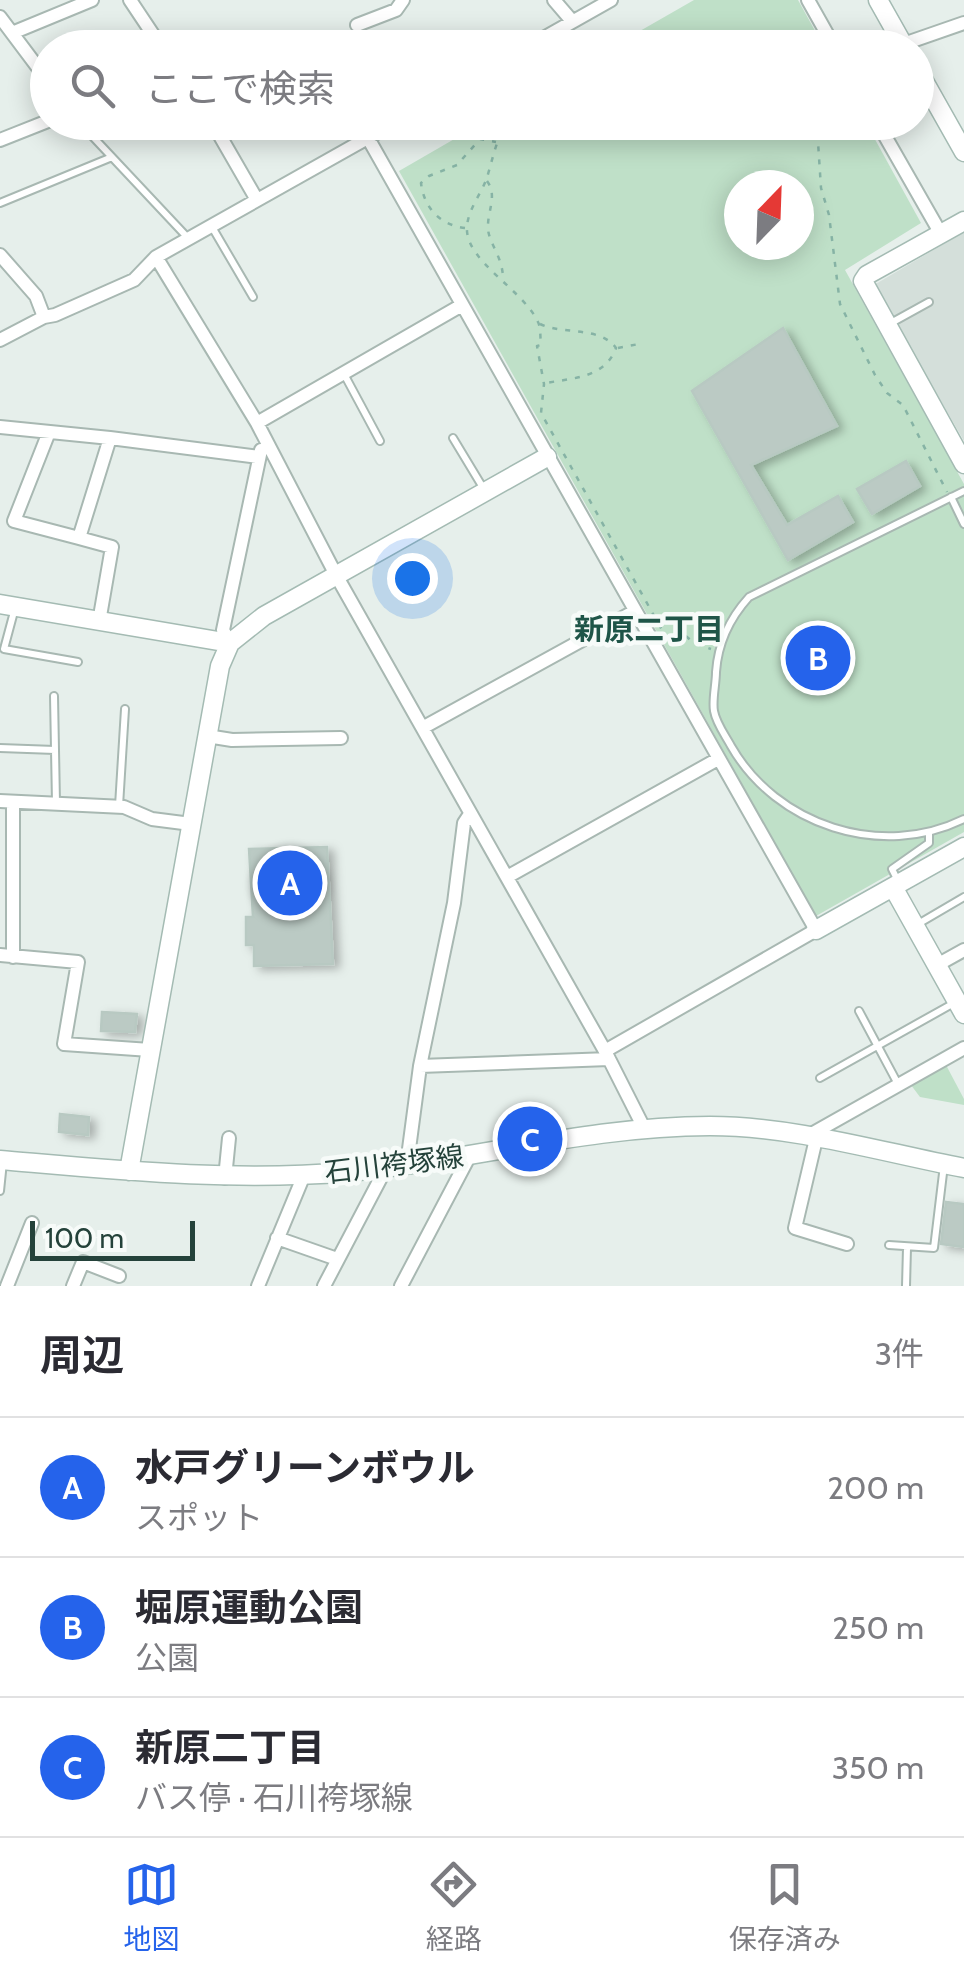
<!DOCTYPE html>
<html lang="ja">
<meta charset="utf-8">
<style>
body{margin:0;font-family:Cabin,"Noto Sans JP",sans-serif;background:#f7f7f7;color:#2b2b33}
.compass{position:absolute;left:724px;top:170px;width:90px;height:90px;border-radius:50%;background:#fff;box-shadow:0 5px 25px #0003;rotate:23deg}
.scale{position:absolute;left:30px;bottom:25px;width:165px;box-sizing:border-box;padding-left:10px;border:5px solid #24423a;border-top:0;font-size:28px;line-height:35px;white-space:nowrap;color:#24423a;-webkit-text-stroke:8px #f7fbf9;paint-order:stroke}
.you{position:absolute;left:412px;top:578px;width:35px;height:35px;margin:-25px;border:8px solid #fff;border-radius:50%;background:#1a73e8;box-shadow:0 0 0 15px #1a73e833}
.badge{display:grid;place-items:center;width:65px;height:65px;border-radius:50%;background:#2563eb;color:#fff;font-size:32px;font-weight:700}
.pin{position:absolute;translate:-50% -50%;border:5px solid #fff;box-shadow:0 2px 10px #0006}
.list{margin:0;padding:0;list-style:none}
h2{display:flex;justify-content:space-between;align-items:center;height:130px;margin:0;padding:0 40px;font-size:42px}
h2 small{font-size:32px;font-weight:400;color:#7c7c81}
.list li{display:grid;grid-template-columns:65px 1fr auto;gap:30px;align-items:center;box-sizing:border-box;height:140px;padding:0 40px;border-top:2px solid #e1e1e2}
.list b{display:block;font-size:38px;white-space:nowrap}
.list p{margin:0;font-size:32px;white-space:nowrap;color:#7c7c81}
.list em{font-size:32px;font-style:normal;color:#7c7c81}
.icon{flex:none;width:55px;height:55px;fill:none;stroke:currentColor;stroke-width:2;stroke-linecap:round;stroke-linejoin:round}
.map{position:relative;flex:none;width:964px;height:1286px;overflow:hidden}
.search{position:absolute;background:#fff;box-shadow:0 5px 25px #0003;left:30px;right:30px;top:30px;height:110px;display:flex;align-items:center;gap:25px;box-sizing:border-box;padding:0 35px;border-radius:55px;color:#7c7c81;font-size:38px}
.sheet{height:550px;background:#fff}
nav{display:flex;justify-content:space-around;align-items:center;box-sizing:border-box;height:140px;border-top:2px solid #e1e1e2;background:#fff;font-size:28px;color:#7c7c81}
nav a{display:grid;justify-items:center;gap:5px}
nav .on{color:#2563eb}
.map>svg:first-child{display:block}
</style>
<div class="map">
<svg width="964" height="1286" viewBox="0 0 964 1286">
<defs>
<filter id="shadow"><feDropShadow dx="6" dy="3.5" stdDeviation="5" flood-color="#0004"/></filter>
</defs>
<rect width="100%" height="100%" fill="#e6efeb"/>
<!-- built -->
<path fill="#d4dfda" d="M964,232V441L874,285Z"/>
<!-- green -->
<path fill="#bfe0c8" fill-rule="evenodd" d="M694,0H798L824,47H612Z
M482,123H866L921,223L845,270L964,484V832L816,916L399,171ZM739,185H799V245H739Z
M946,1065L964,1099V1105L920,1097L911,1085Z"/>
<!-- building -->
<path fill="#bbcac4" stroke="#b8c9c2" stroke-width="2.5" filter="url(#shadow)" d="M783,328L837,426L751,465L787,525L838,496L853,522L788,560L692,391Z
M906,461L920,486L872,514L857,489Z
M327,847L333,964L254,966V945H246V917H253L249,849Z
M102,1012L137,1014L135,1032L101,1031Z
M60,1114L89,1117L88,1135L59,1132Z
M946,1202L964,1204V1247L941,1244Z"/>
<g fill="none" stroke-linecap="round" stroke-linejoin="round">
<!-- lane casing -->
<g stroke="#a8b8b2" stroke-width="10">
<path id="lane" d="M79,122L188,238
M0,203L112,157
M212,227L253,297
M891,323L929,302
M344,374L380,441
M453,438L485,491
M964,491L749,597C730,618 718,643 716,672C716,684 712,700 714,711C716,723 725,735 731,746C776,825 881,860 964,819
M951,497L964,524
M15,608L4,649L78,662
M54,696L56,803
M0,748L55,750
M119,806L125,709
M898,881L892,869L929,843V833
M918,924L964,897
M859,1011L898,1084
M820,1078L954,1003
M0,1191L3,1162
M889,1245L934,1248L944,1165
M906,1286L907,1248"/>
</g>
<!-- street casing -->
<g stroke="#a8b8b2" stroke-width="16">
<path id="street" d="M130,0L162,48
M554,0L572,21
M808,0L835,48
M0,17L48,81
M357,25L396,10L403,0
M12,33L92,0
M526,48L611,0
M892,48L964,23
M212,122L257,200
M877,122L941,234
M368,138L816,930L605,1051
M0,140L48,121
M0,255L36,296L44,317
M156,257L257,423L336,575L605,1051L645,1130
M0,340L44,317L55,315L134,280L156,257L396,122
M257,423L462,305
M0,427L110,438
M49,432L14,521L79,538
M99,622L112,547L79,538L110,438L259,457
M230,643L223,630L261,450
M424,727L635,611
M207,736L232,740L341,738
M0,801L124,807L152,819L191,824
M507,877L718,759
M0,955L78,962L64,1044L150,1050
M13,957V802
M937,965L964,950
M420,1066L609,1059
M808,1136L964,1048
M816,1139L795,1228L847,1244
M407,1164L420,1066L454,903L464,823L470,814
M225,1178L229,1138
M277,1238L337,1259
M7,1286L32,1223
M73,1286L83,1262L119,1276
M258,1286L304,1175
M324,1286L386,1168
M401,1286L470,1155"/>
</g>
<!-- secondary casing -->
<g stroke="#a4bbb3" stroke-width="21">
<path id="secondary" d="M878,0L905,48
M916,67L964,152
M964,221L867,275L863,281L964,464
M0,604L230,643
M893,887L964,1014
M816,930L964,847
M0,1160C117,1170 231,1182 348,1172C469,1161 588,1126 710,1126C794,1126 881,1152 964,1168
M129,1171L220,666L230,643L264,616L547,457"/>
</g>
<!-- path -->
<path stroke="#86b3a5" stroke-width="2.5" stroke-dasharray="5 8" stroke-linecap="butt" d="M509,122C495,138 493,161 486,180C480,196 466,212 467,231C469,263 524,291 538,322C541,328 540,337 541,345L537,346L544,384L541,413L667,639L681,632L694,643L711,649
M810,122L818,142L821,188L829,215L840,304L875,375L887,393L903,405L947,492
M487,181C498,196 487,211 488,229C489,243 502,256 503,277
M465,228C440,225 424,208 421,183L429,176L457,165L480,139L496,142
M540,324C564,335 600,326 616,348C605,378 573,378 546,383
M618,348L639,344"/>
<!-- lane -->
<use href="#lane" stroke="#fff" stroke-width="6"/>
<!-- street -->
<use href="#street" stroke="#fff" stroke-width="12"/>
<!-- secondary -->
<use href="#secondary" stroke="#fff" stroke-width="18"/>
</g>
<g text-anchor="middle" stroke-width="9" stroke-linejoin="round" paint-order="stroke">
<!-- street labels -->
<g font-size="28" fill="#24423a" stroke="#f7fbf9">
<text transform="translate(394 1164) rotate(-7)" y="10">石川袴塚線</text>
</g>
<!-- neighbourhood labels -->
<g font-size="30" font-weight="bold" fill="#1f5548" stroke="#f7fbf9">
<text x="649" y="640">新原二丁目</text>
</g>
</g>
</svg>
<svg class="compass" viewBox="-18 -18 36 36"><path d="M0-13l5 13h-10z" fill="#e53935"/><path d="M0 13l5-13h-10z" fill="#7c7c81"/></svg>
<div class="scale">100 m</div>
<div class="you"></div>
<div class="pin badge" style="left:290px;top:883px">A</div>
<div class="pin badge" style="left:818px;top:658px">B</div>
<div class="pin badge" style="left:530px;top:1139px">C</div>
<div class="search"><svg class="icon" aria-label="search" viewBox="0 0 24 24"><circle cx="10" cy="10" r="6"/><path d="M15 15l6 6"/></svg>ここで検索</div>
</div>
<section class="sheet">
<h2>周辺<small>3件</small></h2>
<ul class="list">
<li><span class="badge">A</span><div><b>水戸グリーンボウル</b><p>スポット</p></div><em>200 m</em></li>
<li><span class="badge">B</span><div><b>堀原運動公園</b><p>公園</p></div><em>250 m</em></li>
<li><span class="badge">C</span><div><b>新原二丁目</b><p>バス停 · 石川袴塚線</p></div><em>350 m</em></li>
</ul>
</section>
<nav>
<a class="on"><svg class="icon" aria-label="map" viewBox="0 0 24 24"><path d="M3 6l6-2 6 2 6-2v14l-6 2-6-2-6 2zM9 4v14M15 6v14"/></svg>地図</a>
<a><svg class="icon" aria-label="directions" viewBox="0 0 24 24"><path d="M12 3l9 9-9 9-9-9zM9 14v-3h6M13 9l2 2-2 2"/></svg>経路</a>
<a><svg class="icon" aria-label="saved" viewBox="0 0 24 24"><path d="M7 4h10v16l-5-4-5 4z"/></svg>保存済み</a>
</nav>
